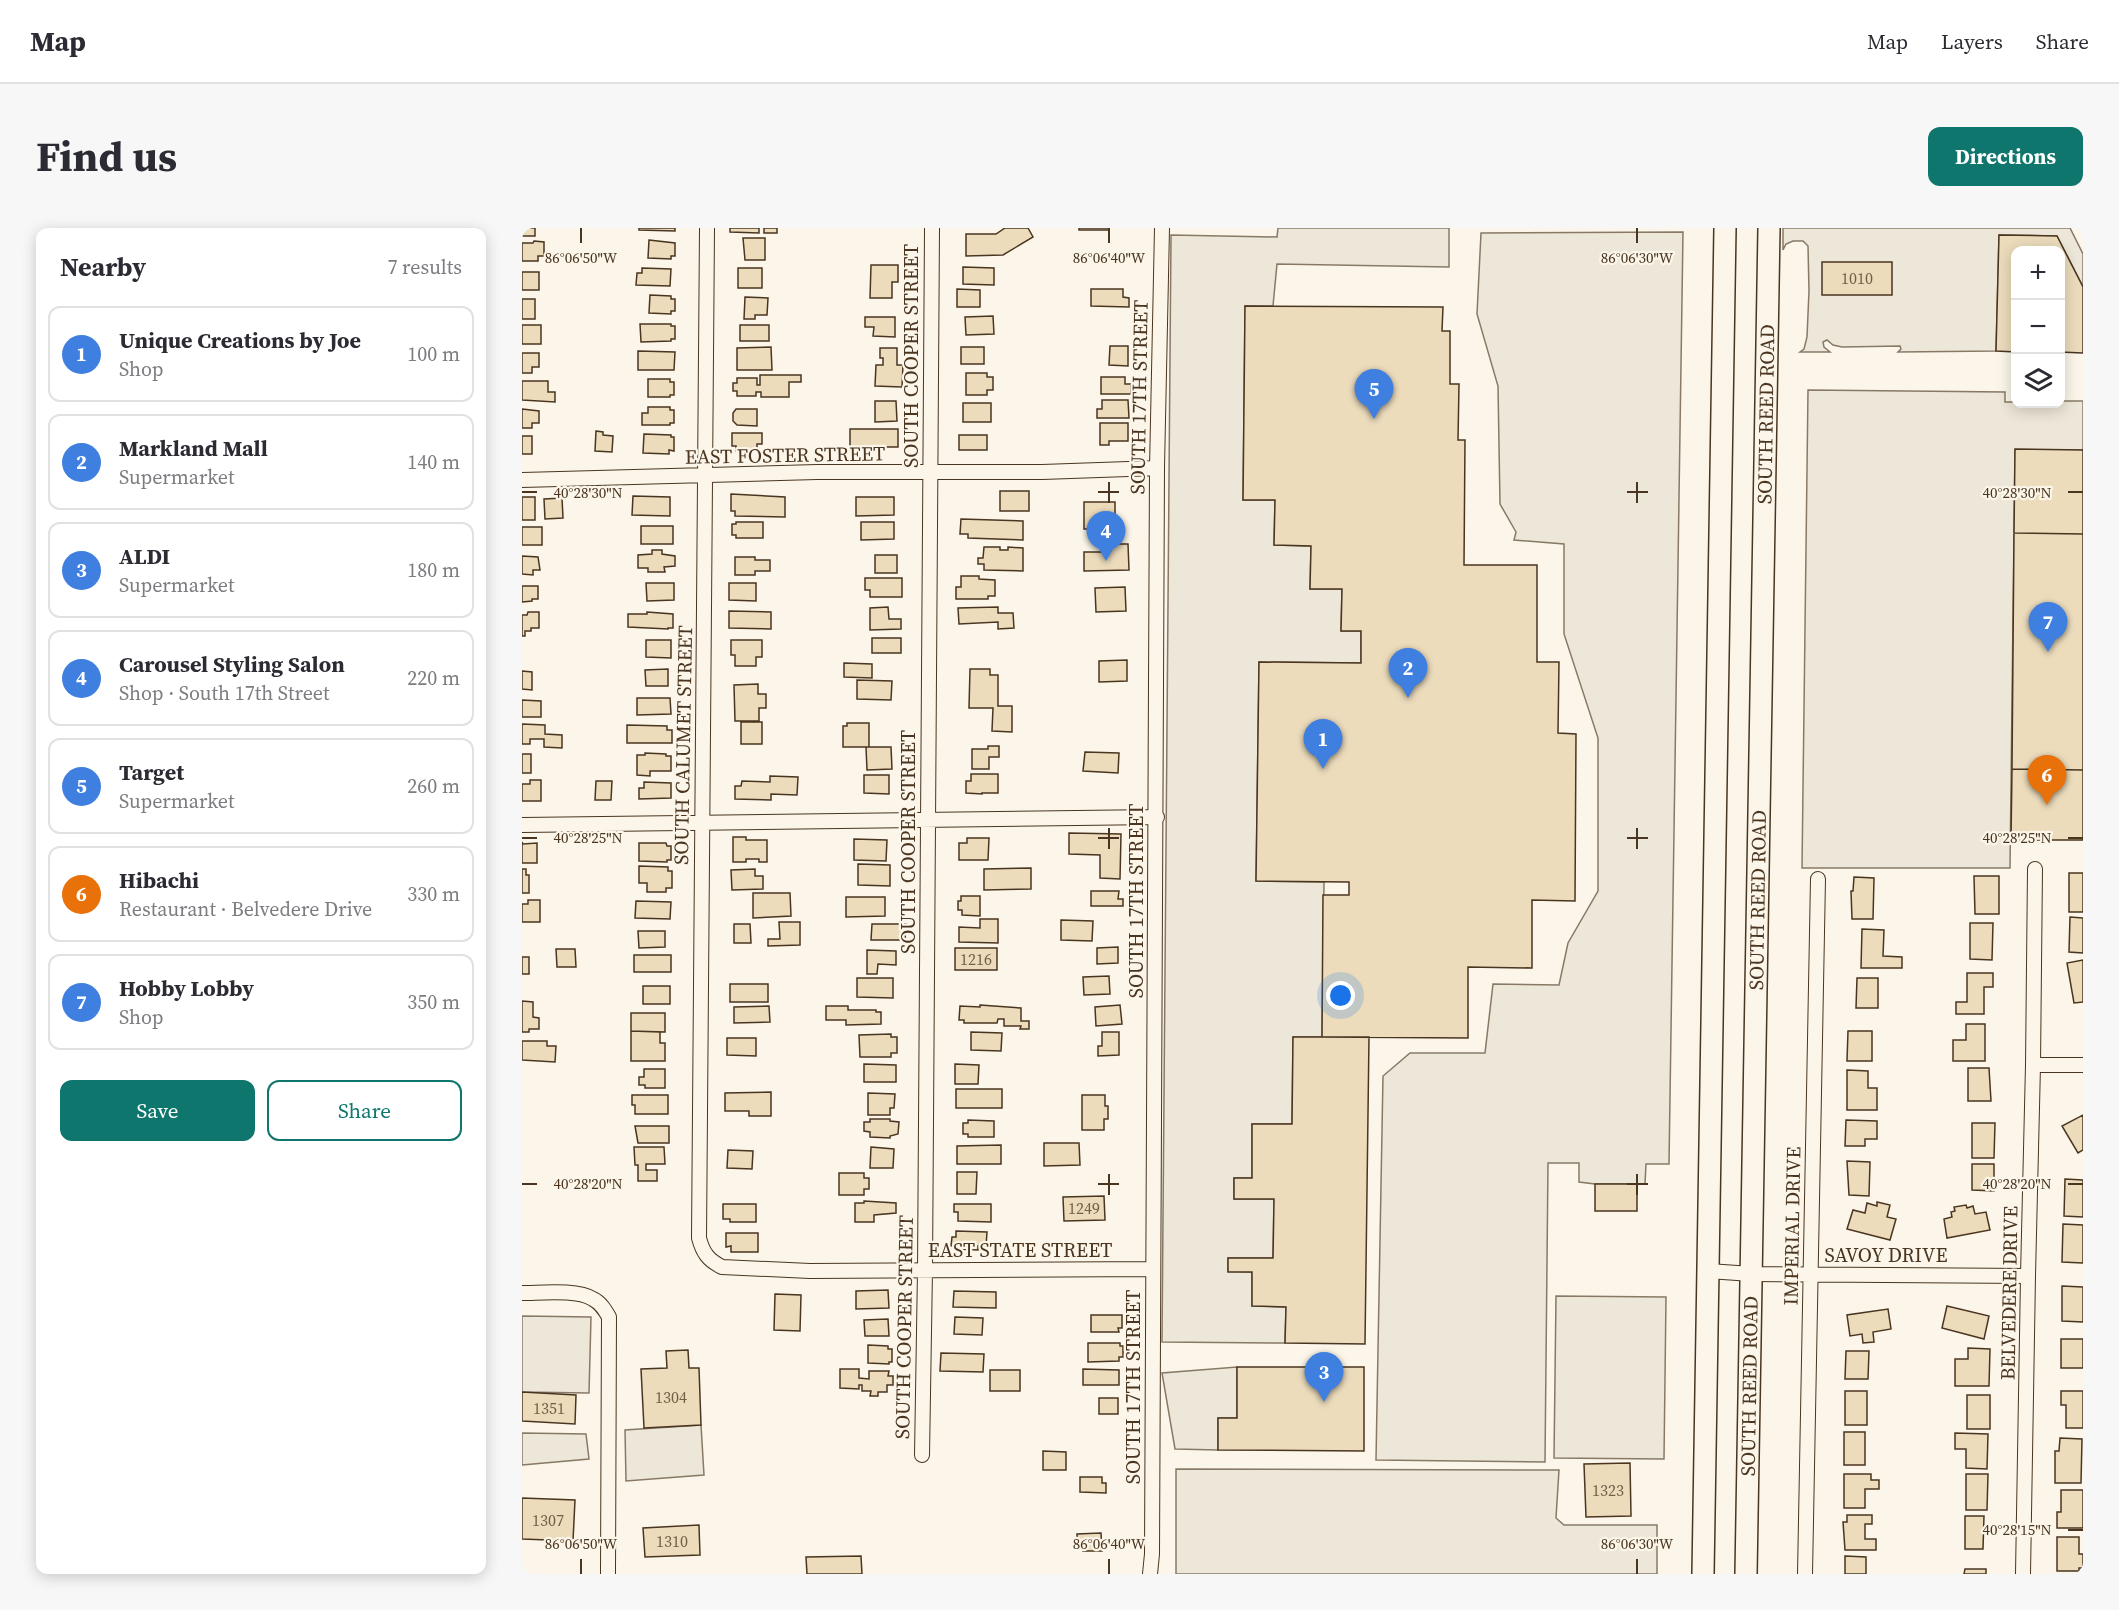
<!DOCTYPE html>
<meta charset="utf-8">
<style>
body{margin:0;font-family:"Source Serif 4",serif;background:#f7f7f7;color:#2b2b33}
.controls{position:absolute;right:18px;top:18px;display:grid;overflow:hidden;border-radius:12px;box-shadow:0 3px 15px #0003}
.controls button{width:54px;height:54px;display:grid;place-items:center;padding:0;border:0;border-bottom:2px solid #e1e1e2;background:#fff;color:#2b2b33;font:30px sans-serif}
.you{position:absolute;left:819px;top:768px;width:21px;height:21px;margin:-15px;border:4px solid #fff;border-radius:50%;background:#1a73e8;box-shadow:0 0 0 9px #1a73e833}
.badge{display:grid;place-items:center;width:39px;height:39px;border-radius:50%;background:#0f766e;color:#fff;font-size:20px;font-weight:700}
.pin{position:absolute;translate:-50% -50px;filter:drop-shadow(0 2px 3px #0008)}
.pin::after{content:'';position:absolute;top:32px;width:21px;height:18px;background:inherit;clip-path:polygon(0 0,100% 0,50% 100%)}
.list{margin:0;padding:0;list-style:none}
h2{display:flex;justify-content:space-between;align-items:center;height:78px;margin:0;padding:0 24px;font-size:26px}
h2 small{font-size:20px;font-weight:400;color:#7c7c81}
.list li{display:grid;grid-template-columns:39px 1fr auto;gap:18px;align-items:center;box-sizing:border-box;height:96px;margin:0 12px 12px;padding:0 12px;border:2px solid #e1e1e2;border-radius:12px}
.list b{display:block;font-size:22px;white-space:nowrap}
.list p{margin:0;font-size:20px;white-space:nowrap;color:#7c7c81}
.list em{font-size:20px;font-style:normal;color:#7c7c81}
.actions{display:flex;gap:12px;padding:18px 24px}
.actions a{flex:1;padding:14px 0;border:2px solid #0f766e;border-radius:12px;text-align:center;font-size:21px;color:#0f766e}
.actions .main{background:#0f766e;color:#fff}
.icon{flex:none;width:33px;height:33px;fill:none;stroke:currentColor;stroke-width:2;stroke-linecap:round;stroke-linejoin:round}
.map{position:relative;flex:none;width:1561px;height:1346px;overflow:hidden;border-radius:12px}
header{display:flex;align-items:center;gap:36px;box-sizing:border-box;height:84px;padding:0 30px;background:#fff;border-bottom:2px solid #e1e1e2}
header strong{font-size:28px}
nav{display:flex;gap:33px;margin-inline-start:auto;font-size:21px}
.intro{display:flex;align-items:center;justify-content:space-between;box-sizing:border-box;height:144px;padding:0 36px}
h1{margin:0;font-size:42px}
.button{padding:15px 27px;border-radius:12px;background:#0f766e;color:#fff;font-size:21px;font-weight:700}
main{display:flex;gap:36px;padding:0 36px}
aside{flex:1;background:#fff;border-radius:12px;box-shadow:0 3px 15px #0003}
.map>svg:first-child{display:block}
</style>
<header>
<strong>Map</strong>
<nav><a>Map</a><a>Layers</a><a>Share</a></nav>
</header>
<div class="intro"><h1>Find us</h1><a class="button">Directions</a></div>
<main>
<aside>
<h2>Nearby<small>7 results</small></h2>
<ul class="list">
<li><span class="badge" style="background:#3f7fe0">1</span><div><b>Unique Creations by Joe</b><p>Shop</p></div><em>100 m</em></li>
<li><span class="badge" style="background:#3f7fe0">2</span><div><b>Markland Mall</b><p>Supermarket</p></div><em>140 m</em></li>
<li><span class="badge" style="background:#3f7fe0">3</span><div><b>ALDI</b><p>Supermarket</p></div><em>180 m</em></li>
<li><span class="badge" style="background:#3f7fe0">4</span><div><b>Carousel Styling Salon</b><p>Shop · South 17th Street</p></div><em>220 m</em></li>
<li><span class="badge" style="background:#3f7fe0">5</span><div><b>Target</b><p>Supermarket</p></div><em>260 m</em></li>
<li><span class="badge" style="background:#e8710a">6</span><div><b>Hibachi</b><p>Restaurant · Belvedere Drive</p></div><em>330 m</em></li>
<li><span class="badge" style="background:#3f7fe0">7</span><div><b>Hobby Lobby</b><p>Shop</p></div><em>350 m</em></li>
</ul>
<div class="actions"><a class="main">Save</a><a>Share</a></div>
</aside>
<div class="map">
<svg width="1561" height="1346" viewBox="0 0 1561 1346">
<rect width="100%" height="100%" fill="#fbf6e9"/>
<!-- parking -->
<path fill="#ede7d9" stroke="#887966" stroke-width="1.5" d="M756,0H927V39L755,36L751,78H723L721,272H753L752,317L789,318L788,361H820L819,403H839V435L737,434L734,653L802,654L800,809H771L770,896H730V950H712V971H752L751,1030H706V1043L730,1044V1078L764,1079L763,1115L640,1114L649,7L755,9Z
M1261,0H1548L1561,26V59L1535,8L1477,7L1474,123L1376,124L1379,121L1378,118L1320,119L1311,117L1305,112L1301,114L1302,119L1308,124H1278L1282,121L1285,109L1287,63L1286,18L1281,13H1271L1264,16L1261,22Z
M1161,4L1147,936H1124L1123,956H1073L1057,954V935H1026L1023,1234L854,1232L861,848L888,825H963L971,756L1037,757L1046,715L1076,663V510L1042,406V316L992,312L994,304L978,276L976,158L955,86L959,5Z
M1286,162L1483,164V174H1493L1494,176H1538L1539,173H1561V222H1493L1488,640H1280Z
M1034,1068L1144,1069L1142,1231L1032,1230Z
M0,1088L69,1089L67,1165L0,1164Z
M715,1139V1190H696V1222L653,1221L640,1145Z
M179,1197L182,1247L104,1253L103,1202Z
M0,1205L64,1206L67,1231L0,1237Z
M654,1241L1037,1242L1034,1290L1042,1297H1135V1346H654Z"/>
<!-- building -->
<path fill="#ecdcbc" stroke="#4a3520" stroke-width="1.5" d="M0,0H13V8H0Z
M117,0H153V3L117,2Z
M208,0H237V5L208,4Z
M242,0H255V5H242Z
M483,0H506L511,9L481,27L444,28V6H474Z
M557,0H587V2H557Z
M1477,7L1535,8L1561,59V125L1538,124V22H1494V124L1474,123Z
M221,10H243V32H223Z
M127,12L153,15V28H149V31L126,30Z
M12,13L22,14V28H16V33H0V15H11Z
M1300,34H1370V67H1300Z
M349,37H376V54H370V70H348Z
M441,39L472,40V57L441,56Z
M120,40L149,41L148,58L114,57L115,45H120Z
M216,40H240V60H216Z
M0,44H17V62H0Z
M435,61L458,62V79H435Z
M569,61H601V69L607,70V79L569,78Z
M128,67L149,68V71H153V83H149V86L127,85Z
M223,69L246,70L245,87H233V91H222Z
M0,71H13V91H0Z
M723,78L921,79L920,103H928V156H937L936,212H943L942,337H1015V434H1037L1036,505L1054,506L1053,673L1010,672V740L946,739V810L800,809L801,667H827V654L734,653L737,434L839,435V403H819L820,361H788L789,318L752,317L753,272H721Z
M471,88L472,106L444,107L443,89Z
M343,89H373V109L351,108L352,99H343Z
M118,96H149V98H153V111H149V113L119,114Z
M0,97H19V116H0Z
M218,97H247V113H218Z
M588,118H606V138L587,137Z
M249,119L250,142H215V120Z
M439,119H462V136H439Z
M358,120H375V137H381L380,159L353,158L354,137H361V130H358Z
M116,123L153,124L152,142H116Z
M0,125H17V139H10V145H0Z
M444,145H465V149H471V162H465V167H444Z
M238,147H279V154H267V169H239V164H234V168H215V163H211V155H215V150H235V157H238Z
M579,149H603V156H609V166H579Z
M126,151H148V154H152V167H148V169H126Z
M0,153H26V164H33V174L0,172Z
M580,172H606L607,190H575V181H580Z
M353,173H374L375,193L353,194Z
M441,175H469V194H441Z
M126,179H148V182H152V195H148V197H120V185H126Z
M0,181L17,183V195H10V200H0Z
M214,181H235V198L215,197L211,193V185Z
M578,195H606V213H587V217H578Z
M328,201H376V219H356V222H328Z
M74,203L81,204V207L91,208L90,224L73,223Z
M210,205H240V216H235V223H214V218H210Z
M122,206L149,207V209H152V223L147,222V226L121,225Z
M437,207H465V222H437Z
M0,208H10V226H0Z
M1493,221L1561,222V306L1492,305Z
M478,263H507V283H478Z
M209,266L263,269V289L213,288V283H209Z
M111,268L148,269V288L110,287Z
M0,269H13V292H0Z
M334,269H372V287L334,288Z
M40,270L41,290L23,291L22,271Z
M562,274H593V294H584V301H562Z
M439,291L501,293V312L446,310V306H438Z
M214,294H241V310H214V307H210V296H214Z
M339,294H372V311L339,312Z
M119,298H151V316H119Z
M0,299H20V317H0Z
M1492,305L1561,306V542L1490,541Z
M586,316H606L607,342L562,343V324H586Z
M462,319H478V322H486V319L501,320V343L462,342V336H456V330H461Z
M130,322H140V326L153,328V338L142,339L143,344H126V340H116V327L130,326Z
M353,327H375V345H353Z
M0,328L16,329L18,342H11V347L0,346Z
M213,329H233V332H248V343H233V347H213Z
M439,348H457V351L473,352V368H466V371H434V359H439Z
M343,350H380V369H348V362H343Z
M124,355H152V372L125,373Z
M207,355H234V373L207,372Z
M0,358H16V371H10V373L0,374Z
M603,359L604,383L574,384L573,360Z
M366,379L367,391H379V401L348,402V380Z
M476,379V385H491L492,400L476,401V394L437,396L436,380Z
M207,383L249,384V401L207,400Z
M6,384H17V400H9V403H3V408H0V387H5Z
M125,384L151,386V400H146V401L106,399V386H125Z
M350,410H379V425H350Z
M124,412H149V430L124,429Z
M209,412H240V429H234V438H213V427H209Z
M605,432V453L577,454V433Z
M322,435L350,436V450L322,449Z
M146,441V458H124L123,442Z
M448,441H468V447H476V478H490V504L470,503L471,480H447Z
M0,443L10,444V462L0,461Z
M335,452L370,453L369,472L335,471Z
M236,456V466H244V480H237V493H213L212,457Z
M115,470H148L149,486L115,487Z
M0,472L19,473V489H0Z
M219,494H240V516H219Z
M325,495H347V519H321V498H325Z
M0,496L23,497V506L40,507V520L22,519V511H8V516H0Z
M105,497L145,498V502H150V515H105Z
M466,518H477V529H467V541H450V521H466Z
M344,519H369L370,541L345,542Z
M563,524L597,525L596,545L561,543Z
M123,525L144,526V528H149V543H128V548L115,547V527H123Z
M0,526H9V545H0Z
M1490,541L1561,542V612H1489Z
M449,546H476V565H460V566L444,565V553H449Z
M342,547H367V566L342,565Z
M248,548L276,549L275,567L249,566V572L213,571V558H219L220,553L248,554Z
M8,552H19V573H0V556H8Z
M74,553H90L89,572H73Z
M122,554L149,555V570L117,571V560H122Z
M547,605L599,606L598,651L578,650V627L547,626Z
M211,609H224V612H245V634H237V631H224V634H211Z
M445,610H467L466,632H437V615H445Z
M332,611L365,612L364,633L332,632Z
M0,614L1,616L15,615V635H0Z
M117,615H144L145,618H149V632H145V634L117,633Z
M336,636L368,637V658L336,657Z
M117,638L146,639V643H150V660H144V664H125V655H117Z
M509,640V661L462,662V641Z
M0,641H4V647H7V665H0Z
M233,641V648H241V661L210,662L209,642Z
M1547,645H1561V684H1547Z
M1452,648H1477V686H1453Z
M1332,649L1352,650L1351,691H1330L1329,663H1331Z
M569,663H597L596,671H601V678H569Z
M231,665H268L269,688L231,690Z
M439,668H458V688L440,687V682H436V673H439Z
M324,669H363V688L324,689Z
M6,672H18V694H0V676H6Z
M114,673L149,674L148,691L113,690Z
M1548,689L1561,690V725L1547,724Z
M458,691H476V715L437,714V699L458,700Z
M539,692L571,693L570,713L539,712Z
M257,694H278V717L246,718V711H258Z
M1448,695H1471L1470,732L1448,731Z
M212,696H228L229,715H212Z
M350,696H384L383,712H349Z
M1340,701L1362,702L1361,728L1380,729V740H1339Z
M116,703H143V719L117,720Z
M596,719V735L575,736V720Z
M433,720H475V742H433Z
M34,721H53L54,739H35Z
M345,722L374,723V737L356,736L355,746H345Z
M112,727H149V744H112Z
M0,729H7V746H0Z
M1561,732V774L1552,775L1545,735Z
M1445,745H1471V759H1462V786H1434V774H1445Z
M587,748L588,766L562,767L561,749Z
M335,750H371V770L335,769Z
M1335,750H1356V780H1334Z
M208,756H246V774H208Z
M121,758H148V776H121Z
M0,773L11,774V789L17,790V801H7V804H0Z
M458,777L499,780V793H507V801H498L499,798H482V791H476L475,795H442V792H437L438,778L458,779Z
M598,777L600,796L574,798L573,779Z
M247,778L248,794L212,795V779Z
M304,778H326V782H354V784H359V796L324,797V792H304Z
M109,785H143V804L109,803Z
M1444,796H1463V833H1431V812H1444Z
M109,803L138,804V815H143V833H109Z
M1326,803H1350V833H1325Z
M449,804L480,805L479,823L449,822Z
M580,804H597V827L576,828V818H580Z
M369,806V809H375V825H369V829H338L337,807Z
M771,809H847L843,1116L763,1115L764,1079L730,1078V1044H706V1030H751L752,971H712V950H730V896H770Z
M205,810H234V828L205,827Z
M0,813H25V818H34L33,834L0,832Z
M342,836L374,837V854H342Z
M433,836L457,837L456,856H433Z
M1446,840H1467L1469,873H1446Z
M122,841H143V860H123V857H117V849H122Z
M1325,842L1346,843V860H1355V882H1325Z
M434,861H480V880H434Z
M249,864V888H227V883H203V865Z
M346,865L373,866L372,880H368V887H346Z
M110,867H146V886H113V877H110Z
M560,867H583V878H586V891H582V902H560Z
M1561,887V922L1556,925L1540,898Z
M348,891H368V893L377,894L376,906L368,908V910L348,909V904L342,903V894H348Z
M446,892L472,893V909H446V906H441V895H446Z
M1324,892L1355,893V911H1343V918H1323Z
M1450,895H1473L1472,930H1450Z
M113,898H147V915H116Z
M522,915H557L558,937L522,938Z
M479,917V936H435V918Z
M112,919H142L143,936H124V942H135V953H116V937H113Z
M349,919L372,921L371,940H348Z
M206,922L231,923L230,941L205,940Z
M1325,933L1348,934L1347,968L1327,967Z
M1450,936H1472V963L1450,962Z
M435,944H455L454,966H435Z
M317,945H342V950H347V961H342V967H317Z
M1543,951L1561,952V989L1542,988Z
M1073,956H1115V983H1073Z
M582,968L583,992L542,993L541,969Z
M342,973L374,975V985L352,987V994H333V975H342Z
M1355,974L1368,977L1365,989L1374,991L1368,1012L1325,1001L1331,982L1343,985L1345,975L1355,978Z
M201,976H234V994H208V991H201Z
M432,976H469V994L436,993V984H432Z
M1444,977L1445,980L1451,978L1453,986L1464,984L1468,1002L1425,1010L1422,991L1430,989L1429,984L1433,983L1432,979Z
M1541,996L1561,997V1035L1540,1034Z
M434,1003L465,1004L464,1018H456V1022L434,1021V1018H429L430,1009H434Z
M204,1005H236V1024H209V1018L204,1019Z
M1540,1058L1561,1059V1094L1540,1093Z
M366,1062L367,1080L334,1081V1063Z
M432,1063L474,1064V1080L431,1079Z
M253,1066L279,1067L278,1103L252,1102Z
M1425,1078L1467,1088L1462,1111L1420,1100Z
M1366,1081L1369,1101L1351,1104L1352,1114L1341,1115L1340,1106L1328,1108L1325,1087Z
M569,1087H600V1100H596L597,1104H569Z
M433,1089L461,1090L460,1107L432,1106Z
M366,1091L367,1108H343L342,1092Z
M1539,1111H1561V1140H1539Z
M566,1115H598V1118H601V1129H597V1133L566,1134Z
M346,1117L366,1118V1121H370V1134H367V1136L346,1135Z
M1446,1120L1468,1121L1467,1158H1433V1131H1446Z
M166,1122L167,1140H177L179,1197L122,1200L119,1141L145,1140L144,1123Z
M1324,1123H1347L1346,1151H1323Z
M419,1125L462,1126L461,1144L418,1143Z
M715,1139H842V1223L696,1222V1190H715Z
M318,1141H337V1150L347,1151V1143H367L366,1148H371V1157H365V1164H356V1168H348L349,1163H340V1157H337V1161L318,1160Z
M561,1141L597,1142V1157H561Z
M468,1142H498V1163H468Z
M1323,1163H1345V1197H1323Z
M1539,1163H1561V1200H1544V1177H1539Z
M0,1164L54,1167L53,1196L0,1193Z
M1445,1167H1468V1201H1445Z
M577,1170H596V1186H577Z
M1322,1204H1343V1237H1322Z
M1433,1205L1466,1206L1465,1241L1444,1240V1221H1433Z
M1538,1210L1560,1211L1559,1255H1533V1223H1537Z
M521,1223L544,1224V1242H521Z
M1108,1235L1109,1288L1064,1289L1062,1236Z
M1322,1246H1349V1252H1357V1261H1343V1280H1322Z
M1444,1246H1466L1465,1282H1444Z
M558,1249H580V1255H584V1265L558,1264Z
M1539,1262H1561V1300H1535V1284H1539Z
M0,1270L53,1272L51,1313L0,1311Z
M1325,1287H1350V1296H1343V1311H1354V1322H1323L1321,1294H1325Z
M1443,1288H1462L1461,1321H1443Z
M177,1297L178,1327L123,1329L121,1300Z
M579,1305L580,1323H561V1318H555V1306Z
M1535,1309H1557V1326H1561V1340H1557V1343H1535Z
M339,1328L340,1346H285L284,1329Z
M1323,1328L1344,1329V1346H1323Z
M1443,1341H1464V1346H1442Z"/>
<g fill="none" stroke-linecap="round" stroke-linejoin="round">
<!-- street casing -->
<g stroke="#4a3520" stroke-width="16">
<path id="street" d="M185,0L177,1010C181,1025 186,1032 200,1039L288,1043L631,1041
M0,252L295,244H520L635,240
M0,597L635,589
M1511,837H1561
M1186,1043L1230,1046L1506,1048
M0,1065C19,1065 55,1061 71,1071C79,1075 83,1082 87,1089L86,1346
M400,1227L403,1042L410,0
M628,1346L630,1326L635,240L640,0
M1283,1346L1296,651
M1501,1346L1506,1048L1511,837L1513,641"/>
</g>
<!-- primary casing -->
<g stroke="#4a3520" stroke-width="24">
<g id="primary">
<path d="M1181,1346L1203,0"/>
<path id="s1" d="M1224,1346L1247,0"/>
</g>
</g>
<!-- street -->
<use href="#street" stroke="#fbf6e9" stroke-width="14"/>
<!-- primary -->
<use href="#primary" stroke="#fbf6e9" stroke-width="21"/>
</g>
<!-- ticks -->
<path fill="none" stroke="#4a3520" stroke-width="2" d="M59,0V15M587,0V15M1115,0V15M587,254V275M1115,254V275M0,264H15M576,264H597M1105,264H1126M1546,264H1561M587,600V621M1115,600V621M0,610H15M576,610H597M1105,610H1126M1546,610H1561M587,946V967M1115,946V967M0,956H15M576,956H597M1105,956H1126M1546,956H1561M1546,1302H1561M59,1331V1346M587,1331V1346M1115,1331V1346"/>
<g text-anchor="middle" stroke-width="4.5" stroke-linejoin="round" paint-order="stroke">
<!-- number labels -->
<g font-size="16" fill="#725f47">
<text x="1335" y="56">1010</text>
<text x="454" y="737">1216</text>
<text x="562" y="986">1249</text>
<text x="149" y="1175">1304</text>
<text x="27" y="1186">1351</text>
<text x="1086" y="1268">1323</text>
<text x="26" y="1298">1307</text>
<text x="150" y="1319">1310</text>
</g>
<!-- street labels -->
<g font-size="20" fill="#4a3520" stroke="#fbf6e9">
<text transform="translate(389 128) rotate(-90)" y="7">SOUTH COOPER STREET</text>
<text transform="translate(617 169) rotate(-89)" y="7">SOUTH 17TH STREET</text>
<text dy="7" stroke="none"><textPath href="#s1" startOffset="1160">SOUTH REED ROAD</textPath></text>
<text transform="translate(263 227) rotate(-1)" y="7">EAST FOSTER STREET</text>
<text transform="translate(161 517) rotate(-89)" y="7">SOUTH CALUMET STREET</text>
<text transform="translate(386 614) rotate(-90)" y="7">SOUTH COOPER STREET</text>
<text transform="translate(614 673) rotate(-90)" y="7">SOUTH 17TH STREET</text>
<text dy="7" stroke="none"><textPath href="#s1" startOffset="674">SOUTH REED ROAD</textPath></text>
<text transform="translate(1270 998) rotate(-89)" y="7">IMPERIAL DRIVE</text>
<text x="498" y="1029">EAST STATE STREET</text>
<text x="1364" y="1034">SAVOY DRIVE</text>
<text transform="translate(1487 1065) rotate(-89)" y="7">BELVEDERE DRIVE</text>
<text transform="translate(382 1099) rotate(-89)" y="7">SOUTH COOPER STREET</text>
<text transform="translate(611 1159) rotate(-90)" y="7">SOUTH 17TH STREET</text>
<text dy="7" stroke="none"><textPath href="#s1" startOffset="188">SOUTH REED ROAD</textPath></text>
</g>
</g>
<g font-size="15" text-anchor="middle" fill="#4a3520" stroke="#fbf6e9" stroke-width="4.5" stroke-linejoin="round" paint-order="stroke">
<text x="59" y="35">86°06'50"W</text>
<text x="587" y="35">86°06'40"W</text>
<text x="1115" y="35">86°06'30"W</text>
<text x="66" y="270">40°28'30"N</text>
<text x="1495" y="270">40°28'30"N</text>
<text x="66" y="615">40°28'25"N</text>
<text x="1495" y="615">40°28'25"N</text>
<text x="66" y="961">40°28'20"N</text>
<text x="1495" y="961">40°28'20"N</text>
<text x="1495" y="1307">40°28'15"N</text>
<text x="59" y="1321">86°06'50"W</text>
<text x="587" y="1321">86°06'40"W</text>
<text x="1115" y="1321">86°06'30"W</text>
</g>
</svg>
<div class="controls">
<button>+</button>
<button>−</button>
<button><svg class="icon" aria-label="layers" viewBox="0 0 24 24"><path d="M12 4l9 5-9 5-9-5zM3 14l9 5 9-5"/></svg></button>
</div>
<div class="you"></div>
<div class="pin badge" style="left:801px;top:541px;background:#3f7fe0">1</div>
<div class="pin badge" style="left:886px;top:470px;background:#3f7fe0">2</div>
<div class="pin badge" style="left:802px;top:1174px;background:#3f7fe0">3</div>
<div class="pin badge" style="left:584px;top:333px;background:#3f7fe0">4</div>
<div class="pin badge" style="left:852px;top:191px;background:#3f7fe0">5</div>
<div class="pin badge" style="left:1525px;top:577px;background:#e8710a">6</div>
<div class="pin badge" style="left:1526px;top:424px;background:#3f7fe0">7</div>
</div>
</main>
